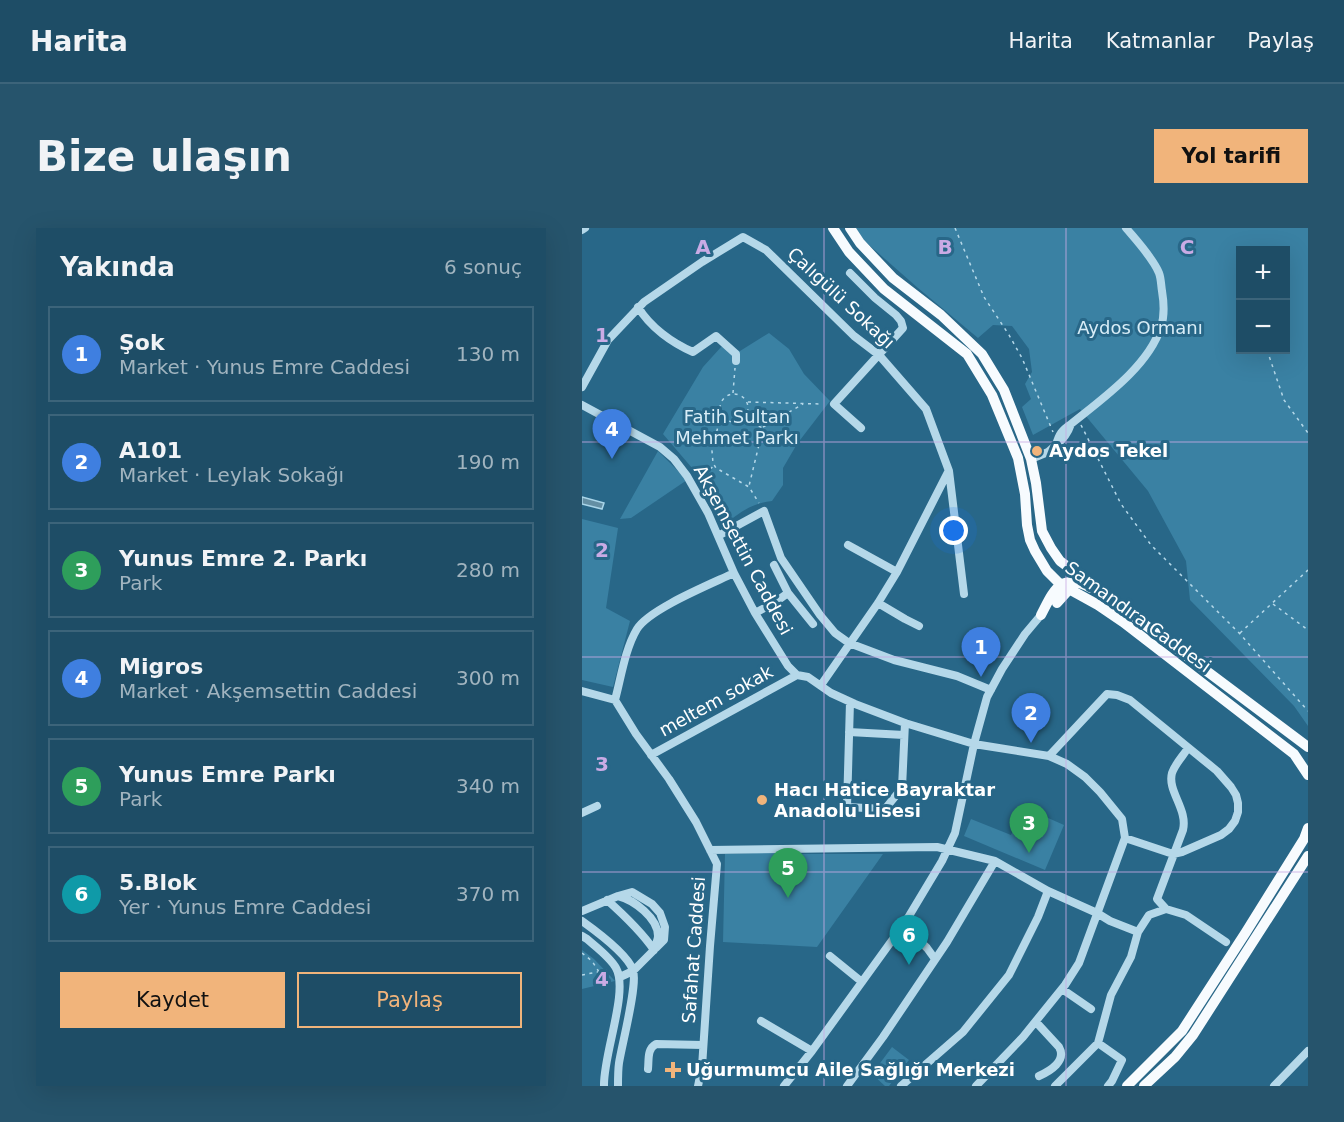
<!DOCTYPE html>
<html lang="tr">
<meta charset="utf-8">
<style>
body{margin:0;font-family:"DejaVu Sans",sans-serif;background:#26546c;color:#f1f3f6}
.controls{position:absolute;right:18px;top:18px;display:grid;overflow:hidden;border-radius:0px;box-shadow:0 6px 24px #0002}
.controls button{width:54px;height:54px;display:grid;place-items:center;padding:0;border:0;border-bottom:2px solid #3c647a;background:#1e4d66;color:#f1f3f6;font:30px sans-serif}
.you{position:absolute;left:372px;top:303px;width:21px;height:21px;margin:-15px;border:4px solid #fff;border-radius:50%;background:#1a73e8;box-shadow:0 0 0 9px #1a73e833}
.badge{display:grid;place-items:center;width:39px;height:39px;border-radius:50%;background:#f1b47b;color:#fff;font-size:20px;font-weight:700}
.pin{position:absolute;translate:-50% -50px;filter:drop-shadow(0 2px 3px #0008)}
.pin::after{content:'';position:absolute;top:32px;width:21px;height:18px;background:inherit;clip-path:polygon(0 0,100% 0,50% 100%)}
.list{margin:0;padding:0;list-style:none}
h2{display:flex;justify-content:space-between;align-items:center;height:78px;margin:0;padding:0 24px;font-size:26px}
h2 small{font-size:20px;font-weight:400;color:#a1b4bf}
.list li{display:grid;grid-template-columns:39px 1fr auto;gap:18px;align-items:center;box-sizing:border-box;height:96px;margin:0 12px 12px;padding:0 12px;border:2px solid #3c647a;border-radius:0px}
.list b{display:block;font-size:22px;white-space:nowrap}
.list p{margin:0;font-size:20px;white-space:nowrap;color:#a1b4bf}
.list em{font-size:20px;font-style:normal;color:#a1b4bf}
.actions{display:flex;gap:12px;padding:18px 24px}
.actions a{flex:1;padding:14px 0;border:2px solid #f1b47b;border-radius:0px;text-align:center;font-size:21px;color:#f1b47b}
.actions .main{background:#f1b47b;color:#111}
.map{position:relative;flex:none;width:726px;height:858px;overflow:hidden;border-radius:0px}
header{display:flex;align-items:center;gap:36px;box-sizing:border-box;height:84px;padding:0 30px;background:#1e4d66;border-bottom:2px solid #3c647a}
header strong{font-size:28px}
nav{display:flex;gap:33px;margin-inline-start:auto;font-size:21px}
.intro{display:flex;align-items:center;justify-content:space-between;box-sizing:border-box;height:144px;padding:0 36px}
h1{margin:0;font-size:42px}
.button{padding:15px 27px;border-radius:0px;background:#f1b47b;color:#111;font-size:21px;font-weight:700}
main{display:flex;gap:36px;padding:0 36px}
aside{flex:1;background:#1e4d66;border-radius:0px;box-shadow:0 6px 24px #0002}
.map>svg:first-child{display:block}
</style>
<header>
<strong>Harita</strong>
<nav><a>Harita</a><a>Katmanlar</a><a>Paylaş</a></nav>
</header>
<div class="intro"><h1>Bize ulaşın</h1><a class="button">Yol tarifi</a></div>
<main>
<aside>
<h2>Yakında<small>6 sonuç</small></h2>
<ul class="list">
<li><span class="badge" style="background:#3f7fe0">1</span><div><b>Şok</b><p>Market · Yunus Emre Caddesi</p></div><em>130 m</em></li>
<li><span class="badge" style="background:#3f7fe0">2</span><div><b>A101</b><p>Market · Leylak Sokağı</p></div><em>190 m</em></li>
<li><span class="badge" style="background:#2e9e5b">3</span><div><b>Yunus Emre 2. Parkı</b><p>Park</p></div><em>280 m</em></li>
<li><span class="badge" style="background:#3f7fe0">4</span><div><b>Migros</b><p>Market · Akşemsettin Caddesi</p></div><em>300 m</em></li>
<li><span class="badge" style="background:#2e9e5b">5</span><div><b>Yunus Emre Parkı</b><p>Park</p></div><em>340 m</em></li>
<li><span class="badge" style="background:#0f9aa8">6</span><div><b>5.Blok</b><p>Yer · Yunus Emre Caddesi</p></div><em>370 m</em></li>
</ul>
<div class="actions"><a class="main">Kaydet</a><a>Paylaş</a></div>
</aside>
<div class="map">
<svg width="726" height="858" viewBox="0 0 726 858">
<rect width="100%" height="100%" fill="#286788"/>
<!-- green -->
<path fill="#3a81a3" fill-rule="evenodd" d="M272,0H726V498L712,478L608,372L604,333L566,263L498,181L451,207L440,179L449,171L443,156L450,144L447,121L430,98L411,97L396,110L336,60L278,9ZM658,22H704V122H658Z
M187,105L207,121L222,146L248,173L215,216L201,240V257L190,273C169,275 158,285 141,297L116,247L81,206L121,139L140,118L158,123Z
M76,223L105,252L49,290L38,291Z
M0,291L36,300L24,380L48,393L31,459L0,452Z
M441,579L482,597L463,642L382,608L389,591L429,607Z
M205,624L206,626H301L235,719L141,714L143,626Z
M0,722L12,731L33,753L0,761Z
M310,819L327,832L307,858H303L290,846Z"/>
<!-- water -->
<path fill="#648fa4" stroke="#a9d5e9" stroke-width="1.5" d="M0,269L22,275L20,281L0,276Z"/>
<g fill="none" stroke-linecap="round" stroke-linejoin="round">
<!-- path -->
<path stroke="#b5d8e9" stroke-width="1.5" stroke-dasharray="3 4.5" stroke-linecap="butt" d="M373,0L402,69L427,107L440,130L471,204
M685,122L702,172L726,205
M151,165L153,140
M138 180a14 14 0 1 1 28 0a14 14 0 1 1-28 0Z
M166,174L239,176
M139,186L130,223L131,235L134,240L167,259L177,275
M163,192L181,200L167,258
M499,197L539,276L569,317L658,406L726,483
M181,199L221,176
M116,250L132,238
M691,376L726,402
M658,405L726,342
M0,725L10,733L17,744
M0,747L26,742"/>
<!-- minor -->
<path stroke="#b5d8e9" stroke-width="8" d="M0,2L3,0
M268,45L293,70L314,87L319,93L321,100L252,176L279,200
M56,79C68,99 90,115 111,124L134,108L154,126V133
M0,159L26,112L62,74L120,34L161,9L184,22L272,108L297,127L344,181L367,243L382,366
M0,177L78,219L92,231L105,248L126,285L152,345L173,385L206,438L215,447L226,449L249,465L273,476L323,495L392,516L467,528L485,536L503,549L518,564L540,591L543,610L497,735L483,757L441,809L394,858
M489,196C486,205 482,211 474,217C477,206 480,202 489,196C520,171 566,139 579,99C583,87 582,75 580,63C579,57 579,50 577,45C571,30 554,12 544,0
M449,231L466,224L474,217
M136,308L182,283L199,330L238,387L253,405L267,415L312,432L375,448L409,462
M266,317L315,344
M192,337L206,365L231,396
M296,375L323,391L337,398
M173,385L192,375L206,365
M239,457L296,375L315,344L366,244
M0,463L33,472L54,506L87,551L114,594L135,636L128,718L120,839L116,858
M33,472C39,450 43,421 55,401C67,381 129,356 152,345
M268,474L265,579L303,581L320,560L323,495
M267,504L322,507
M69,527L215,447
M467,528L525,466L535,467L548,472L635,543L649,559L654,567L656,575V584L653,593L647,601L639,607L600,624L591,626L543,610
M0,585L15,578
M128,622L355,619L413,633L466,663L515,685L528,693L556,704
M36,668L50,664L70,676L78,685L83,699L82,712L74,720
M25,672C43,688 59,703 72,722L51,743L38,749
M584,681L575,671L601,602C606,581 585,563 590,545C593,536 601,528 606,520
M0,683L36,668C52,672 76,690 76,708C76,712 73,718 72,722
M0,693C14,703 45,726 51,742C56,756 40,816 37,835C36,842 36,850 36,858
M321,697L345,720L353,731
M0,708L5,711C14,719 28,729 34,740C47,763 21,827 22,858
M248,728L280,754
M480,761L509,781
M179,793L230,823
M454,794L477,819C485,833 468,843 457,848
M516,815L529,767L549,729L556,704L567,687L584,681L604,687L644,714
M66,841C67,831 65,821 74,816L121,817
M202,858L230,823L324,693L360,633L373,605L392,516L405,469L420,441L443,406L459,387
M265,858L301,809L365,714L413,633
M319,858L381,804L427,747L456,689L466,663
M473,858L516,815L540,832L530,853L526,858
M692,858L726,823"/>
<!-- major -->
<path stroke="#f7fbfe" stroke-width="10" d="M251,0L267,24L302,61L385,126L410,167L436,230L443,266L445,297L448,312L453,323L465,343L478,356L516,377L541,394L712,526L726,547
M268,0L278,15L311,50L359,87L400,126L422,162L449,231L454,255L460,303L469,320L478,333L726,519
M475,375L484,365L488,356
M459,387C472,362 478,344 509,360
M545,858L600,803L664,704L722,611L726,600
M562,858L593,829L611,807L726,628"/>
</g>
<!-- grid -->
<path fill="none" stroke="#caabe5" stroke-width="1.5" stroke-opacity="0.55" d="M242,0V858M484,0V858M0,214H726M0,429H726M0,644H726"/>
<!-- markers -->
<g fill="#f1b47b" stroke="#286788" stroke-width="2">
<circle cx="455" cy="223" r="6"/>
<circle cx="180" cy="572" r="6"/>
<path d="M88 833h6v6h6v6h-6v6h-6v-6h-6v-6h6z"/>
</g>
<g text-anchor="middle" stroke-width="6" stroke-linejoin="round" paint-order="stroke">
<!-- street labels -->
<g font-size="18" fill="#fff" stroke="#286788">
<text transform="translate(259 70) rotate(43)" y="6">Çalıgülü Sokağı</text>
<text transform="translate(161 322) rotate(62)" y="6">Akşemsettin Caddesi</text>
<text transform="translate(556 389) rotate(36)" y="6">Samandıra Caddesi</text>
<text transform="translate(134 473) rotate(-29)" y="6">meltem sokak</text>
<text transform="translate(112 722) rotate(-86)" y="6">Safahat Caddesi</text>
</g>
<!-- park labels -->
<g font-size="18" fill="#d8edf7" stroke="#286788">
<text x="558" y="106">Aydos Ormanı</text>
<text x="155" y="195">Fatih Sultan<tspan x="155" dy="21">Mehmet Parkı</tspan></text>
</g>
<!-- poi labels -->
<g font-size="18" font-weight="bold" fill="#fff" stroke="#286788" text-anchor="start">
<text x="467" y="229">Aydos Tekel</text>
<text x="192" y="568">Hacı Hatice Bayraktar<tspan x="192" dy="21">Anadolu Lisesi</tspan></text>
<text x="104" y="848">Uğurmumcu Aile Sağlığı Merkezi</text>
</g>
</g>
<g font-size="20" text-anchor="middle" font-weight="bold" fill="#caabe5" stroke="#286788" stroke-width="6" stroke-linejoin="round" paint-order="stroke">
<text x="121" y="26">A</text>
<text x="363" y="26">B</text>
<text x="605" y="26">C</text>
<text x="20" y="114">1</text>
<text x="20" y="329">2</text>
<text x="20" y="543">3</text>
<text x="20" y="758">4</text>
</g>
</svg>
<div class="controls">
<button>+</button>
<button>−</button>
</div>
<div class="you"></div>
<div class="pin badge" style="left:399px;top:449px;background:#3f7fe0">1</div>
<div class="pin badge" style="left:449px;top:515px;background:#3f7fe0">2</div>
<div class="pin badge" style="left:447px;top:625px;background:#2e9e5b">3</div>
<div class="pin badge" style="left:30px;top:231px;background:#3f7fe0">4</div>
<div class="pin badge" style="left:206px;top:670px;background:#2e9e5b">5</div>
<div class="pin badge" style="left:327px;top:737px;background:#0f9aa8">6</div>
</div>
</main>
